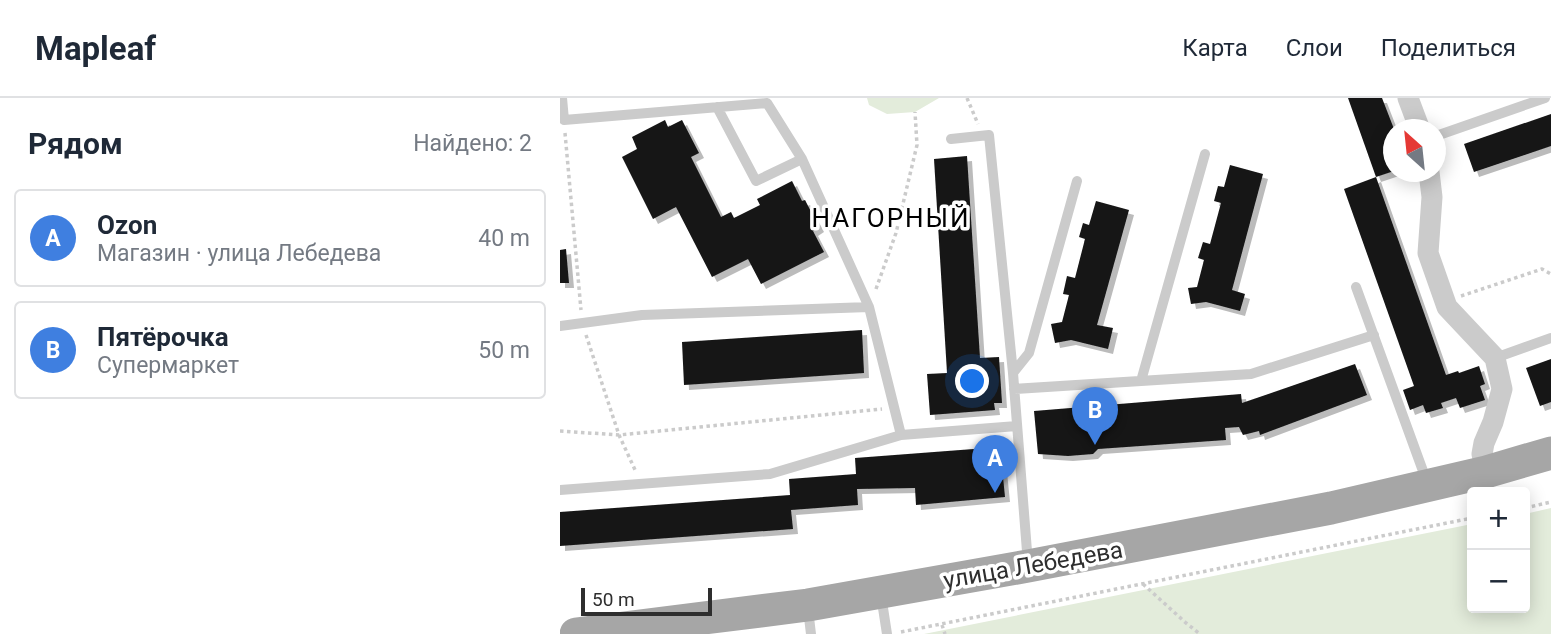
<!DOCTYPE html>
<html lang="ru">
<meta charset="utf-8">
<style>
body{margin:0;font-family:Roboto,sans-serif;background:#f2f2f3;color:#1f2937}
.controls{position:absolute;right:21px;bottom:21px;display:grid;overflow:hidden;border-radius:7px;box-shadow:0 4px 18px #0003}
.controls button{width:63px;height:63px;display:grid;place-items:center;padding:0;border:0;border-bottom:2px solid #e0e1e3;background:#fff;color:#1f2937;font:35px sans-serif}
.compass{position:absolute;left:823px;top:21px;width:63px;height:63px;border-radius:50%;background:#fff;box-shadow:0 4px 18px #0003;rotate:333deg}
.scale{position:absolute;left:21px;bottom:18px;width:131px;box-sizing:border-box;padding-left:7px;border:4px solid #2e2e2e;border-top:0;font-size:19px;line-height:24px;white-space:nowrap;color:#2e2e2e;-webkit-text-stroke:5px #fff;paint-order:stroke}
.you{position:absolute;left:413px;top:284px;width:24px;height:24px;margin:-18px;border:5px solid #fff;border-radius:50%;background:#1a73e8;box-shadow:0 0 0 10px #1a73e833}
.badge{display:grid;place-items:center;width:46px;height:46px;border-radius:50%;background:#b45309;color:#fff;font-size:23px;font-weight:700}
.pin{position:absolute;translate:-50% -58px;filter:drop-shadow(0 2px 4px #0008)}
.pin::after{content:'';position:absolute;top:37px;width:24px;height:21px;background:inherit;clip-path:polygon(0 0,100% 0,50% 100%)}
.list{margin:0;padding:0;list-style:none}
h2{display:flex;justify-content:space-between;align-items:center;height:91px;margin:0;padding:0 28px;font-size:30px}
h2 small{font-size:23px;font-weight:400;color:#747a83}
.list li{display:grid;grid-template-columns:46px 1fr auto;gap:21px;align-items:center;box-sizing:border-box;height:98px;margin:0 14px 14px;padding:0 14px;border:2px solid #e0e1e3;border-radius:7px}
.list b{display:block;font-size:26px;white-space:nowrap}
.list p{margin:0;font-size:23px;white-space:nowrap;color:#747a83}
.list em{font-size:23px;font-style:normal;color:#747a83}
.map{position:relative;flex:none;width:991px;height:536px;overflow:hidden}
header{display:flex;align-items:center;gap:42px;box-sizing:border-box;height:98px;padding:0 35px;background:#fff;border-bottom:2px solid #e0e1e3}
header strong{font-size:33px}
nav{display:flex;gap:38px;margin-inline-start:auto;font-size:24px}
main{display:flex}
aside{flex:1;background:#fff}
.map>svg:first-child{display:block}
</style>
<header>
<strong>Mapleaf</strong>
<nav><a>Карта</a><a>Слои</a><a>Поделиться</a></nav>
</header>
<main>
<aside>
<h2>Рядом<small>Найдено: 2</small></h2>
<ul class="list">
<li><span class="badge" style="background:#3f7fe0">A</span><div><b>Ozon</b><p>Магазин · улица Лебедева</p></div><em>40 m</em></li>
<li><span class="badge" style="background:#3f7fe0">B</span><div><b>Пятёрочка</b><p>Супермаркет</p></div><em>50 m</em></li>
</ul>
</aside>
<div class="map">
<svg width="991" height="536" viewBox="0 0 991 536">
<defs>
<filter id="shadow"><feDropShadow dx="5" dy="5" stdDeviation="0" flood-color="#0004"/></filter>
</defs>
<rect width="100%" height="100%" fill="#fff"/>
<!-- green -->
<path fill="#e3ecdb" d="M307,0H379L355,14L327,16L309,7Z
M991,410V536H364L912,426V510H965V416Z"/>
<!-- building -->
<path fill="#151515" filter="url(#shadow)" d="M788,0H822L834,31V73L816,79L886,277L898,273L899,275L919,268L925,286L920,288L925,302L900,310L896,300L881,305L883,310L866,315L863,307L850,312L843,292L854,288L784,91L816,79Z
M991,16V48L914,74L904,46Z
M105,22L108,29L122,22L139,55L131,59L161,119L171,114L174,120L200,107L197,101L232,83L242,103L245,102L259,129L253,133L264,154L201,186L188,161L152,179L116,109L93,121L62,59L77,51L72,39Z
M407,58L420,260L439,259L442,305H434L435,312L370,317L367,276L387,275L374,61Z
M670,67L703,76L672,192L685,196L680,213L646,204L631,206L628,190L637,189L644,162L638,160L643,144L650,146L661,105L654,103L658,88L664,89Z
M536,103L569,112L537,227L553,230L548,251L511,242L495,245L491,226L502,224L509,197L503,196L507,178L515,180L525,141L519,139L523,125L529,127Z
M6,151L9,185H0V152Z
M302,232L304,275L124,287L122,244Z
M991,261V304L980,308L966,270Z
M795,266L807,297L700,337L699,333L683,337L679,329L665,330L666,342L538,351L533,356L508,358L478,356L474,313L681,296L682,305Z
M440,349L445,399L356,407L355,390L297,391L298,407L231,412L233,431L0,448V414L230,397L229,381L296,376L295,360Z"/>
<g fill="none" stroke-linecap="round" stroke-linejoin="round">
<!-- path -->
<path stroke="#cbcbcb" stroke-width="3.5" stroke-dasharray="3.5 3.5" stroke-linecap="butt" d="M407,0L418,26
M5,35L21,212
M316,191L336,135L357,47L355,14
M901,198L982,171L991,176
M26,237L59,337L76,374
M0,333L59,337L322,311
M965,410L991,404
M583,486L626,525L640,536
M382,527L385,536
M341,534L912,420"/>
<!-- lane -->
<path stroke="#cbcbcb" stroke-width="10" d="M2,0L4,22L207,5L242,61L309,209L341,337
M157,9L196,83L242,61
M876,38L985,0
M391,41L429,37L453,275L468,466
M796,189L867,384
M0,228L82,217L309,209
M935,260L991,240
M453,275L469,255L517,83
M581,283L645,56
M454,291L691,276L814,237
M0,392L210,376L341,337L457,328
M321,497L327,536
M248,511L251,536"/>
<!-- street -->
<path stroke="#cbcbcb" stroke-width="21" d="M848,0L860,32
M869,74L872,99L868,155L887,209L935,260L942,291L933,324L924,345L922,356L926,374"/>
<!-- primary -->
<path stroke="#a6a6a6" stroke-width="33" d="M16,536L248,507L468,468L771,410L926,374L991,355"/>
</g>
<g text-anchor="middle" stroke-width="7" stroke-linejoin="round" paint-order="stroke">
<!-- street labels -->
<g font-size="24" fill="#2e2e2e" stroke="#fff">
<text transform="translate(473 467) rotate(-10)" y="8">улица Лебедева</text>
</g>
<!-- neighbourhood labels -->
<g font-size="26" letter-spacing="2" fill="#000" stroke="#fff">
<text x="331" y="129">НАГОРНЫЙ</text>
</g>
</g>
</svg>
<div class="controls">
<button>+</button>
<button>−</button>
</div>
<svg class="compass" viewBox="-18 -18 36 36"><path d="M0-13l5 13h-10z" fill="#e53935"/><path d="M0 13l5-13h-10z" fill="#747a83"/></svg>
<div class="scale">50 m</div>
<div class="you"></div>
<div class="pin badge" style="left:435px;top:395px;background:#3f7fe0">A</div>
<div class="pin badge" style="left:535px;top:347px;background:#3f7fe0">B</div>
</div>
</main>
